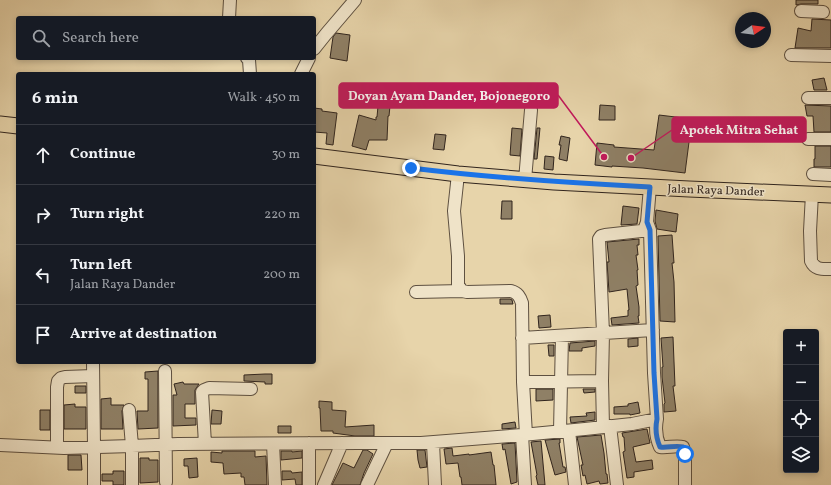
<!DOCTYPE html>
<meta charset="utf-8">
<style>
body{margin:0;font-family:Vollkorn,serif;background:#242831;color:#f1f3f6}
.controls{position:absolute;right:12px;bottom:12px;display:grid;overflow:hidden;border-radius:4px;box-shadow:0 2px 6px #0003}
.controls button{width:36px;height:36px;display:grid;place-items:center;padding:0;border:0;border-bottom:1px solid #363941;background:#171b24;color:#f1f3f6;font:20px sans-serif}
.compass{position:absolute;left:735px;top:12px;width:36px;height:36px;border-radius:50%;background:#171b24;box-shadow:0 2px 6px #0003;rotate:77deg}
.stop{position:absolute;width:12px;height:12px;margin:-9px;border:3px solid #1a73e8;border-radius:50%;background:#fff}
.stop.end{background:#1a73e8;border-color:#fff;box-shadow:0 1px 4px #0008}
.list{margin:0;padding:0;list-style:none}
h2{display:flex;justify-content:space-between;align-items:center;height:52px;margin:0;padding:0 16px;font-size:17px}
h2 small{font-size:13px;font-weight:400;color:#9ea1a6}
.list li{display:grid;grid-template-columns:26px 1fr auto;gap:12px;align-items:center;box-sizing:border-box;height:60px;padding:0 16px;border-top:1px solid #363941}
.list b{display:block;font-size:15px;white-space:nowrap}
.list p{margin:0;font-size:13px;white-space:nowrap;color:#9ea1a6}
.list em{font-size:13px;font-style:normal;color:#9ea1a6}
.icon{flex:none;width:22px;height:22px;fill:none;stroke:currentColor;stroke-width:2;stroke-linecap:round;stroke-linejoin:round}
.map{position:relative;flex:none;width:831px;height:485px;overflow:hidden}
.search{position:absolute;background:#171b24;box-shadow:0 2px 6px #0003;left:16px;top:16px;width:300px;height:44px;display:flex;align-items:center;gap:10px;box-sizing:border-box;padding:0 14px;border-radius:4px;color:#9ea1a6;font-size:15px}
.panel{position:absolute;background:#171b24;box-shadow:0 2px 6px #0003;left:16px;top:72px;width:300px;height:292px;border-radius:4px}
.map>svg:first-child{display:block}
</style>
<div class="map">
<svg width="831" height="485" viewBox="0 0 831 485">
<rect width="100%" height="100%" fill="#e7d4aa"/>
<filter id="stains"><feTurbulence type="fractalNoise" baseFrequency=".005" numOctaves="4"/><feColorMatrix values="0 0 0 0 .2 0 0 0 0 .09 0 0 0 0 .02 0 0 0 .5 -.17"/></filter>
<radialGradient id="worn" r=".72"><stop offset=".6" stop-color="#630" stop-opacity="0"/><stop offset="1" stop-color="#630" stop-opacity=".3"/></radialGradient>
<!-- building -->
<path fill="#8f8066" stroke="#30241d" d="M796,0H818V4H801L796,5Z
M812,19L831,20V48H795L798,28L811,31Z
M336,33L350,35L347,61L330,58L333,37Z
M824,78L827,90H814L812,80Z
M379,95L391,96L389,116H388L387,140H369L366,150L352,146L359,115L376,120V117H377Z
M600,105L615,106V120H599Z
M805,105L831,106V132H814L813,116H807Z
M314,108L322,109V111L337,113L333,145L326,144L327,133L314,132Z
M659,115L692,119L685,173L643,168L612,166V167L595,165L597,143L614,145V147L654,150Z
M512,128L522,129L520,156L510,155Z
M537,128H540L537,159H534Z
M435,134L446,135L444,150L433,149Z
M561,136L570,138L567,161L559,159L561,145H559Z
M815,146H831V167H814V159H815Z
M545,156L554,157L553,170L544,169Z
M502,201H512V219H501Z
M623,206L639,208L637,224L621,225Z
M656,210L678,214L676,232L657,229L655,221Z
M672,235L674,263H672L674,282L675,322L660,321L658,236Z
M639,239V245H637L638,255H636L638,270H637L638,285L636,286L639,307V316H638L639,323L612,325L611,318L628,316V310H629L627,289L609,292L607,262H609L607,242Z
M500,299H510L512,300L513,304H500Z
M550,315L551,327L539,328L538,316Z
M673,337L675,386H673L676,411L664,412V404L665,403L662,377V367H663L661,338Z
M638,338V346L628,347V339Z
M595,341V346L582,348V351H569L570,343Z
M548,345H554V356H549Z
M158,371V428L138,429L137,411H148V379H145V372Z
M265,374H272V384H265V382L244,381V375Z
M183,382L184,384H199L195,390V404H185V418H196V425L173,426V395H177L174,384Z
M75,386H86V393H75Z
M536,389H553V400L536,401Z
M583,389H595V392L584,393Z
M111,398V405H124L122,411L123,429H101V399Z
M319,401L332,402V410L346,411L345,427L374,425V436H355L333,433V431H321L320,408H319Z
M638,402L640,413L630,415V414H614V407L628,406V404Z
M75,404V407H86V429H64V405Z
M40,410H50V430H40Z
M212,410L222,411L221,424H211Z
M595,412V420L571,423L570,417L587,416L586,413Z
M515,422L516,428L502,429V424Z
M278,426H291V433H278Z
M647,429L650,443L633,447L636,462L652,460L653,469L634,472V477L627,478L623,452L625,451L624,437H623L622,433Z
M601,435L604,453L606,474H607L608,483L600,484L599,481L587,484L585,475L583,476L581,465H583L577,437Z
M560,439V443H559L563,467H565L566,472L555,475L545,440Z
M541,441L545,485H538L536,476L537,475L531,442Z
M515,443L517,482L511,484L505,449L503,450L502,444Z
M452,448L453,456L469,454V455L491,452L493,465H494L496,485H462L461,477H460L458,463L446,464L444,449Z
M363,450H367L373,454L364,473L360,485H332L343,463L354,468Z
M417,450H425L427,467L420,468L418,460Z
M222,451H255V457L266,456L267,485H245L244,477H241V473L224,474L223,463L211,462V452L222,453Z
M281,451H292V452L302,451V458L281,460Z
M68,455H81L82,470H68Z
M140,458H149V460H158V482L140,483Z
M197,458L198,477L189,478L188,466H184V459Z
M113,471H124V485H113V481H102V474H113Z
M282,471H291L292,473L302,472V485H296L295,479L282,480Z"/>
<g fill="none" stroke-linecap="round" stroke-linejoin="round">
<!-- minor casing -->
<g stroke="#5e5040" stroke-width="14">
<path id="minor" d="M801,11L823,12
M229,18L230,0
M314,49L326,34L355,0
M791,55L831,56
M247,58L249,60L250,74
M301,74L309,58
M808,98H831
M808,139H831
M458,174L454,211L458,256V285L462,291L467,292L511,291C518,293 520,297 522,303L523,382L526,435
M813,174L831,175
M525,180L531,110
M812,194L810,231L811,261C815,270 822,269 831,269
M647,222L650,230L654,373L657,419C655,429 656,438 660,447C668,448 676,445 683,447L685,454V485
M644,230L647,222L650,187
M416,292L462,291
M522,338L653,330
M93,362L94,447V485
M165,371L166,482
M523,382L602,381
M129,410L132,446V485
M610,426L617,485
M603,427L602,381L603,333L599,239L601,236L605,235L650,230
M560,431L562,336
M569,431L575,485
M522,435L525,485
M309,443V485
M433,443L435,485
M205,444L202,392L204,390L209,388L251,389
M273,444L275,485
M0,445L64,448L132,446L178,444L360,443H421L522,435L585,429L632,424L657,419
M57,448V387L58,381L61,378L65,377L93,376
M324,485L342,443
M367,485L387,443"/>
</g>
<!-- major casing -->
<g stroke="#30241d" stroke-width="17">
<path id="major" d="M0,124L18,126
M314,156L458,174L554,182L689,189L831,195"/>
</g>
<!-- minor -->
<use href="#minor" stroke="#efe3c8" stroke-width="12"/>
<!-- major -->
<use href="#major" stroke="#e7d4aa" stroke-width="15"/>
</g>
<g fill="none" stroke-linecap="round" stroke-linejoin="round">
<!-- route -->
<path stroke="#1a73e8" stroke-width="5" d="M411,168C491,178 570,183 650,187L647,222L650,230L654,373L657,419C655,429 656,438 660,447C668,448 676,445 683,447L685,450V454"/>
</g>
<g text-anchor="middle" stroke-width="3" stroke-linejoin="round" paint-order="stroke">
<!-- street labels -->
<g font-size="12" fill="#30241d" stroke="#efe3c8">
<text transform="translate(716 190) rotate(2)" y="4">Jalan Raya Dander</text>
</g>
</g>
<!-- callouts -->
<path fill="none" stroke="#c2185b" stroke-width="1.5" d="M604 157L558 95M631 158L672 130"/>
<g fill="#c2185b" stroke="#efe3c8" stroke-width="1.5">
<circle cx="604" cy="157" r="4"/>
<circle cx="631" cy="158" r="4"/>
</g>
<g fill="#c2185b" stroke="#c2185b" stroke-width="1.5">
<rect x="339" y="83" width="219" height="25" rx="4"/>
<rect x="672" y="117" width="134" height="25" rx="4"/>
</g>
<g font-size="13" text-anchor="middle" font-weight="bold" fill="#fff">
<text x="449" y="100">Doyan Ayam Dander, Bojonegoro</text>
<text x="739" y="134">Apotek Mitra Sehat</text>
</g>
<rect width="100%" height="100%" filter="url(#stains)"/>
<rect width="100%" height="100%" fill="url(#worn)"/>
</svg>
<div class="controls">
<button>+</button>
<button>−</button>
<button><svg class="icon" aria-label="locate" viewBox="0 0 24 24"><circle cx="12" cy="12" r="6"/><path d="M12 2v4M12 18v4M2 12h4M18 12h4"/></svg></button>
<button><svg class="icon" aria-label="layers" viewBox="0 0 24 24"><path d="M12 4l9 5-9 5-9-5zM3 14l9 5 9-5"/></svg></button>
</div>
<svg class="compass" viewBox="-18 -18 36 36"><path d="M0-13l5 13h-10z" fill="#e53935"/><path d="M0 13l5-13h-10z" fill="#9ea1a6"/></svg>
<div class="stop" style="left:685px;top:454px"></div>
<div class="stop end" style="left:411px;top:168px"></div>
<div class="search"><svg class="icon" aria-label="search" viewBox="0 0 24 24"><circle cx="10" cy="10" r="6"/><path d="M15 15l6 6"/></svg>Search here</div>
<section class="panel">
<h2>6 min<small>Walk · 450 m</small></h2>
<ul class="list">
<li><svg class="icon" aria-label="ahead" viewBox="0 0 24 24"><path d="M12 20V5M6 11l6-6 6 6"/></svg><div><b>Continue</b></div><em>30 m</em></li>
<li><svg class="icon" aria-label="right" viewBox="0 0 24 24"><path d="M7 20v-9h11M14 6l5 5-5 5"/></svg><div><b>Turn right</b></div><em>220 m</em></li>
<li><svg class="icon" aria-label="left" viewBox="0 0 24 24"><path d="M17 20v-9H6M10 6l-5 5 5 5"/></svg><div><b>Turn left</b><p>Jalan Raya Dander</p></div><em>200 m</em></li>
<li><svg class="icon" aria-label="arrive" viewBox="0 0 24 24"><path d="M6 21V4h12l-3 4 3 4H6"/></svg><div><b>Arrive at destination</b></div></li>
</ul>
</section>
</div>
